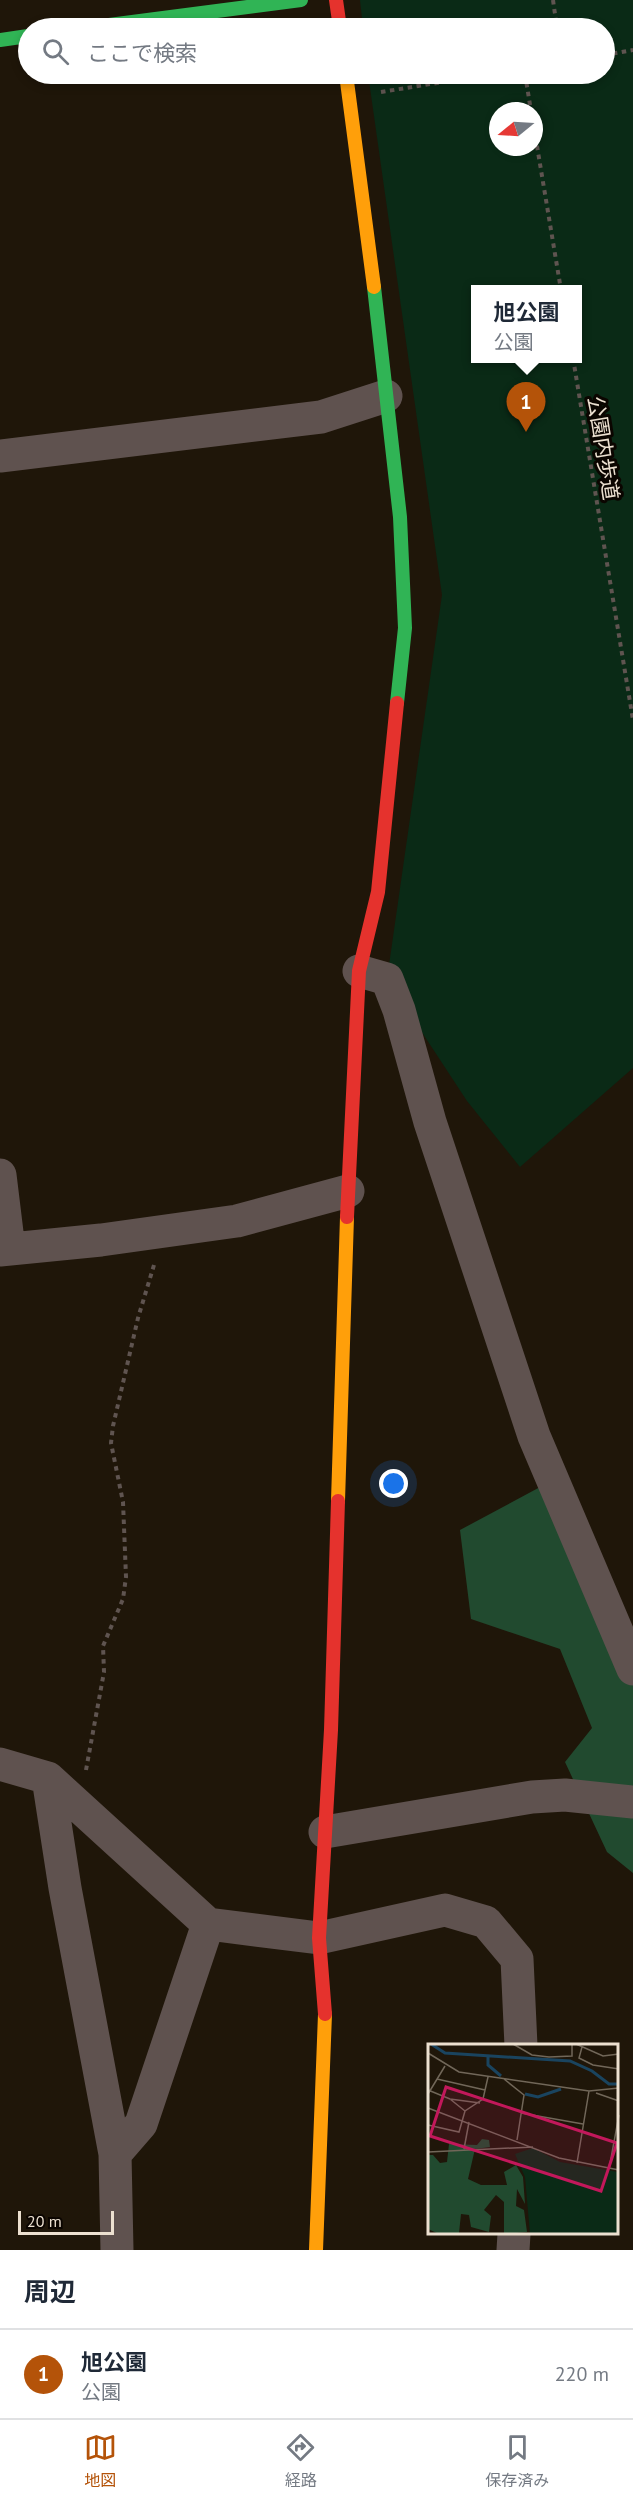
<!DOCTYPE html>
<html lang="ja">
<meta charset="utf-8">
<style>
body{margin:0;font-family:"PT Sans","Noto Sans JP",sans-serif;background:#f6f6f7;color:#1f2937}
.compass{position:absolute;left:489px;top:102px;width:54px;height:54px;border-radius:50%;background:#fff;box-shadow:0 3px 9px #0003;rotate:252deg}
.scale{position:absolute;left:18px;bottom:15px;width:96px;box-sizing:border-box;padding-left:6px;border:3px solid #ece0d0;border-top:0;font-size:16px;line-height:21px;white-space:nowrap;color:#ece0d0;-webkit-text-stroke:4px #0b0500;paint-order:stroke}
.you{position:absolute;left:394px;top:1484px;width:21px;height:21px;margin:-15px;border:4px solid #fff;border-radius:50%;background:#1a73e8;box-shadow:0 0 0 9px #1a73e833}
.badge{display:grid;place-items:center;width:39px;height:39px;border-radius:50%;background:#b45309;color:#fff;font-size:20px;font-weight:700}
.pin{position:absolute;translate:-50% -50px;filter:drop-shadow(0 2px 3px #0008)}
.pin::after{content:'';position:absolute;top:32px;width:21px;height:18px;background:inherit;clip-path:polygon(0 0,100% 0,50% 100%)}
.popup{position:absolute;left:471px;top:285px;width:111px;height:78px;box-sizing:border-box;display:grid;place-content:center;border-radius:0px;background:#fff;filter:drop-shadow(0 2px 4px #0005);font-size:20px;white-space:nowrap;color:#747a83}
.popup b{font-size:22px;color:#1f2937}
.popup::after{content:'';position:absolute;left:50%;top:100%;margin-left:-12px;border:12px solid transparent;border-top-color:#fff}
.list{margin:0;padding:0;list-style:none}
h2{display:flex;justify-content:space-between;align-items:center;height:78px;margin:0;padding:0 24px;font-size:26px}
h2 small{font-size:20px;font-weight:400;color:#747a83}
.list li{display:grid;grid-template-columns:39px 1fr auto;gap:18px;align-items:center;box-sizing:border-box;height:90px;padding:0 24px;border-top:2px solid #e0e1e3}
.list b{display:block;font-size:22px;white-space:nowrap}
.list p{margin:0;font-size:20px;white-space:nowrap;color:#747a83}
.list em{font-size:20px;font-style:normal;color:#747a83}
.icon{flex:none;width:33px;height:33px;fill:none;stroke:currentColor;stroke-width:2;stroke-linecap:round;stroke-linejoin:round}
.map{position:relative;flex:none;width:633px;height:2250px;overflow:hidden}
.search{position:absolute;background:#fff;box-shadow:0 3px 9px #0003;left:18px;right:18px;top:18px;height:66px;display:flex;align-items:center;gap:15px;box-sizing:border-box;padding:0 21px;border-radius:33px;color:#747a83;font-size:22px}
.sheet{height:168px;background:#fff}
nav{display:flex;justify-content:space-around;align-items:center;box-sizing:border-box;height:84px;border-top:2px solid #e0e1e3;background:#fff;font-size:16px;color:#747a83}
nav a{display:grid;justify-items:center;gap:3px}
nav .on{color:#b45309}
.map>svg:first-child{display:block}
</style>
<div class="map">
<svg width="633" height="2250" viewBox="0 0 633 2250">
<rect width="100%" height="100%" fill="#1f1609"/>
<!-- green -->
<path fill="#0a2a16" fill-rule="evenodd" d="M360,0H633V1068L520,1167L467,1101L387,979L442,595L368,74H604V28H363ZM498,111H534V147H498ZM475,290H577V358H475Z"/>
<!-- forest -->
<path fill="#214a2f" d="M542,1486L633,1655V1873L607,1852L565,1762L592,1728L560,1649L471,1619L460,1530Z"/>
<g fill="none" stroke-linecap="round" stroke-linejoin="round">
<!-- path -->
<path stroke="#5f5450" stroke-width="4" stroke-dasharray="4.5 4.5" stroke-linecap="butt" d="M553,0L557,28
M604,55L633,50
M525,74L531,111
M381,92L493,74
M534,128L561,290
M573,358L633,720
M86,1770L104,1672L103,1646L123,1599L126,1577L123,1502L111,1443L113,1426L138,1318L154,1265"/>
<!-- street -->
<path stroke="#5f524f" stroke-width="33" d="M0,456L321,417L386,396
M359,971L387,979L399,1010L430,1122L534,1436L633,1669
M0,1175L9,1249
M0,1250L101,1240L237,1221L348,1191
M0,1764L48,1778L208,1924L319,1938L445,1910L486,1922L517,1959L521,2046
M48,1778L65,1888L115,2154L117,2250
M325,1832L532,1797L565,1795L633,1802
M115,2154L141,2124L208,1924
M513,2250L514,2234"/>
<!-- fast -->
<path stroke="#30b455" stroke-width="14" d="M86,28L301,0
M0,40L28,36
M374,287L400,517L405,628L397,703"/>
<!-- slow -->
<path stroke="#ff9f0a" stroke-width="14" d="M346,74L374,287
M338,1501L347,1217
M316,2250L325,2014"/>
<!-- jam -->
<path stroke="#e5322d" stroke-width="14" d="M336,0L340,28
M347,1217L359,971L378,892L397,703
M325,2014L319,1938L331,1730L338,1501"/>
</g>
<g text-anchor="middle" stroke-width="6" stroke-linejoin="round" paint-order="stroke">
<!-- street labels -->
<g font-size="21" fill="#ece0d0" stroke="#0b0500">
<text transform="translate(603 448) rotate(81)" y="7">公園内歩道</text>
</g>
</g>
<!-- overview -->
<g transform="translate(428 2044)">
<rect width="190" height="190" fill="#1f1609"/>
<path d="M105,104L132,118L190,128V190H102L97,133L87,110Z" fill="#0a2a16"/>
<path d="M54,95L61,96L62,103L47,105L40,135L53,141H79L76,128L88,121L95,133L97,160L89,145L88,162L96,166L99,188L76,190V158L68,151L56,166L63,172L61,188L43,183L41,171L33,170L31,189L11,190L0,185V111H5L12,119L19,118L21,100L49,101Z" fill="#214a2f"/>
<path fill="none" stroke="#1a445f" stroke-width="3" d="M3,0L17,9L142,17L164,27L181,40H191M60,12V21L73,32M97,50L110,53L133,45"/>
<path fill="none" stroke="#716759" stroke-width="1.5" d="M85,0L104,11L121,13L144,12V0M148,0L175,12L191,10M154,3L151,14L165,21L191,25M0,9L31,28L161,47L191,44M9,35L57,46M76,35L96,51L89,96M0,46L22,55L52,59M168,49L191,57M0,50L17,22M22,55L37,67M0,64L131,114L191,126M93,69L155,80M0,81L31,88L37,67L55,55L60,33M36,105L41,78M0,108L105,103M149,119L161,47M181,125L191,71"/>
<path fill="#c2185b" fill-opacity="0.15" stroke="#c2185b" stroke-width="3" d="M18,43L189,99L173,147L2,92Z"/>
<rect width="190" height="190" fill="none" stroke="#ece0d0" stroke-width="3"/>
</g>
</svg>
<svg class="compass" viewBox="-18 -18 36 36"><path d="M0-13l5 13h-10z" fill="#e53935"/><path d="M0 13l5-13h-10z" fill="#747a83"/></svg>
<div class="scale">20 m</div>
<div class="you"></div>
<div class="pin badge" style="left:526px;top:432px">1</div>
<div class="popup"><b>旭公園</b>公園</div>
<div class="search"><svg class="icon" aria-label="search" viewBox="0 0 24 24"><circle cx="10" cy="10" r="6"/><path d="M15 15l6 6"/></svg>ここで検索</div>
</div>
<section class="sheet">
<h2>周辺<small></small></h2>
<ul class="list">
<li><span class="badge">1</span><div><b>旭公園</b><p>公園</p></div><em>220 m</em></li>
</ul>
</section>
<nav>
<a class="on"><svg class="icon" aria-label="map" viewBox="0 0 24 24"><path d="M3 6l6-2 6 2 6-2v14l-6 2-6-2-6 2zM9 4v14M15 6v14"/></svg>地図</a>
<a><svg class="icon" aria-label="directions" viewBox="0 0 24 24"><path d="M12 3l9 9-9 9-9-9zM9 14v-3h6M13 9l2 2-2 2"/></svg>経路</a>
<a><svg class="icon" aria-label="saved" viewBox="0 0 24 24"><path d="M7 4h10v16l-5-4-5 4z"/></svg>保存済み</a>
</nav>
